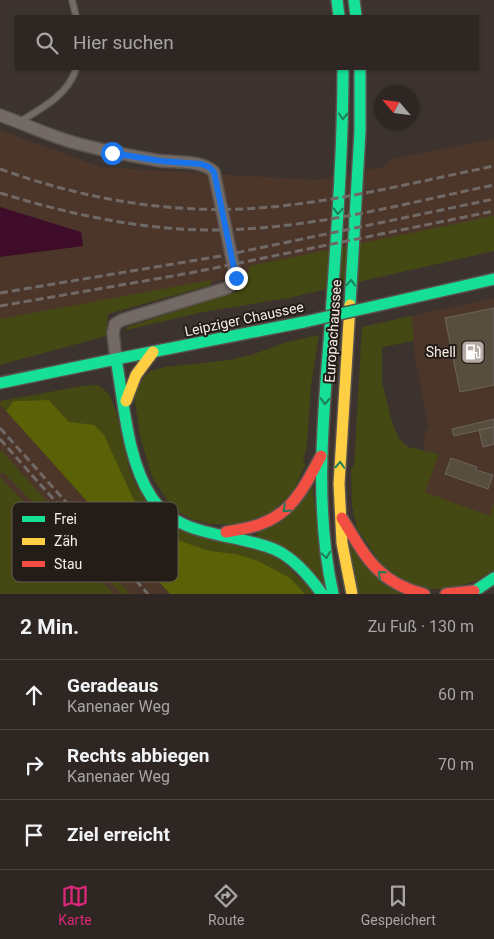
<!DOCTYPE html>
<html lang="de">
<meta charset="utf-8">
<style>
body{margin:0;font-family:Roboto,sans-serif;background:#362e2a;color:#f1f3f6}
.compass{position:absolute;left:374px;top:85px;width:45px;height:45px;border-radius:50%;background:#2e2622;box-shadow:0 1px 4px #0004;rotate:298deg}
.stop{position:absolute;width:15px;height:15px;margin:-11px;border:4px solid #1a73e8;border-radius:50%;background:#fff}
.stop.end{background:#1a73e8;border-color:#fff;box-shadow:0 1px 5px #0008}
.list{margin:0;padding:0;list-style:none}
h2{display:flex;justify-content:space-between;align-items:center;height:65px;margin:0;padding:0 20px;font-size:21px}
h2 small{font-size:16px;font-weight:400;color:#a7a5a5}
.list li{display:grid;grid-template-columns:32px 1fr auto;gap:15px;align-items:center;box-sizing:border-box;height:70px;padding:0 20px;border-top:1px solid #494340}
.list b{display:block;font-size:19px;white-space:nowrap}
.list p{margin:0;font-size:16px;white-space:nowrap;color:#a7a5a5}
.list em{font-size:16px;font-style:normal;color:#a7a5a5}
.icon{flex:none;width:28px;height:28px;fill:none;stroke:currentColor;stroke-width:2;stroke-linecap:round;stroke-linejoin:round}
.map{position:relative;flex:none;width:494px;height:594px;overflow:hidden}
.search{position:absolute;background:#2e2622;box-shadow:0 1px 4px #0004;left:15px;right:15px;top:15px;height:55px;display:flex;align-items:center;gap:12px;box-sizing:border-box;padding:0 18px;border-radius:0px;color:#a7a5a5;font-size:19px}
.sheet{height:275px;background:#2e2622}
nav{display:flex;justify-content:space-around;align-items:center;box-sizing:border-box;height:70px;border-top:1px solid #494340;background:#2e2622;font-size:14px;color:#a7a5a5}
nav a{display:grid;justify-items:center;gap:2px}
nav .on{color:#db2777}
.map>svg:first-child{display:block}
</style>
<div class="map">
<svg width="494" height="594" viewBox="0 0 494 594">
<rect width="100%" height="100%" fill="#3d332e"/>
<!-- built -->
<path fill="#4c362a" d="M0,130L100,167L315,180L382,167L391,159L494,139V224L101,305L0,363Z
M494,298V501L490,516L424,492L439,454L424,451L425,430H429L415,357L411,316Z
M0,404L170,594H114L0,477Z"/>
<!-- green -->
<path fill="#444913" d="M494,216V251L288,298L203,312L126,330L127,327L241,290L250,266Z
M211,280V285L108,314L106,336L0,365V319Z
M411,316L414,341L382,347V382L392,422L399,439L408,447L439,454L425,492L490,516L494,501V570L476,581L447,589H431L415,585L387,572L357,529L352,506L351,467H354L362,327Z
M319,335L311,385L307,444L303,463L306,464L293,492L271,513L236,525L208,524L192,519L180,513L171,506L152,477L140,436L134,395L143,378L151,371L166,367L229,360L251,355L287,342Z
M98,385L109,394L116,411L129,468L137,487L152,508L275,554L316,594H305L301,589L236,554L211,551L192,545L179,540L154,524L133,498L94,426L69,422L49,400L13,401L6,411L0,404V401L83,386Z
M0,449L130,594H122L4,473H0Z
M0,477L114,594H0Z
M312,481L325,589L255,536Z
M348,543L408,594H358Z"/>
<!-- forest -->
<path fill="#5a6106" d="M49,400L69,422L94,425L104,435L133,498L154,524L166,533L179,540L192,545L211,551L236,554L258,561L290,578L305,594H170L6,411L13,401Z"/>
<!-- water -->
<path fill="#3f0c29" d="M0,207L81,232L83,246L0,257Z"/>
<!-- building -->
<path fill="#584e3e" stroke="#6b645e" d="M494,308V385L460,392L445,318Z
M494,419V427L454,436L452,429Z
M494,427V444L483,447L479,430Z
M451,458L477,467L476,470L493,475L488,489L445,474Z"/>
<g fill="none" stroke-linecap="round" stroke-linejoin="round">
<!-- lane casing -->
<g stroke="#5a524d" stroke-width="8">
<path id="lane" d="M72,0L76,16
M19,122C41,109 68,95 76,69"/>
</g>
<!-- street casing -->
<g stroke="#5a524d" stroke-width="14">
<path id="street" d="M0,115C24,124 48,135 72,142C99,150 127,155 155,160C172,163 202,159 214,172L236,278L235,282L227,288L122,320L115,324L113,333L116,359"/>
</g>
<!-- fast casing -->
<g stroke="#5a524d" stroke-width="14">
<path id="fast" d="M337,0L339,16
M354,0L356,16
M350,305L360,131V69
M380,305L494,279
M304,322L116,359C124,402 127,461 152,498C179,539 235,532 276,550C295,559 310,577 322,594
M0,383L116,359
M333,594C314,507 323,418 330,330C336,243 343,156 343,69
M470,594L494,578"/>
</g>
<!-- slow casing -->
<g stroke="#5a524d" stroke-width="14">
<path id="slow" d="M350,305L339,484L342,543L352,594
M126,401L136,375L153,352"/>
</g>
<!-- jam casing -->
<g stroke="#5a524d" stroke-width="14">
<path id="jam" d="M342,518C365,556 378,583 424,594
M226,532C284,524 295,505 321,456
M446,594L474,591"/>
</g>
<!-- lane -->
<use href="#lane" stroke="#736a66" stroke-width="5.5"/>
<!-- street -->
<use href="#street" stroke="#736a66" stroke-width="11"/>
<!-- fast -->
<use href="#fast" stroke="#16e098" stroke-width="11"/>
<!-- slow -->
<use href="#slow" stroke="#ffcf43" stroke-width="11"/>
<!-- jam -->
<use href="#jam" stroke="#f24e42" stroke-width="11"/>
<!-- rail -->
<path stroke="#716965" stroke-width="3" stroke-dasharray="8 4" stroke-linecap="butt" d="M0,169C86,200 179,216 271,207C346,200 420,181 494,166
M0,193C69,214 140,230 213,230C307,230 402,204 494,185
M0,293L221,256L494,199
M0,306L190,273L494,211
M0,428L148,594
M0,439L63,510"/>
<!-- fast-bridge casing -->
<g stroke="#5a524d" stroke-width="14" stroke-linecap="butt">
<path id="fast-bridge" d="M304,322L380,305"/>
</g>
<!-- fast-bridge -->
<use href="#fast-bridge" stroke="#16e098" stroke-width="11"/>
</g>
<!-- one-way arrows -->
<defs><path id="oneway-chevron" d="M-2-3.5L2.5 0L-2 3.5" fill="none" stroke-width="1.6" stroke-linecap="round" stroke-linejoin="round" transform="scale(1.25)"/></defs>
<g stroke="#1c7e58">
<use href="#oneway-chevron" transform="translate(343 116) rotate(93)"/>
<use href="#oneway-chevron" transform="translate(338 211) rotate(94)"/>
<use href="#oneway-chevron" transform="translate(351 283) rotate(-86)"/>
<use href="#oneway-chevron" transform="translate(325 401) rotate(93)"/>
<use href="#oneway-chevron" transform="translate(340 465) rotate(-87)"/>
<use href="#oneway-chevron" transform="translate(286 509) rotate(137)"/>
<use href="#oneway-chevron" transform="translate(326 555) rotate(81)"/>
<use href="#oneway-chevron" transform="translate(381 574) rotate(-138)"/>
</g>
<g fill="none" stroke-linecap="round" stroke-linejoin="round">
<!-- route -->
<path stroke="#1a73e8" stroke-width="6" d="M112,153L161,161L201,164L209,167L214,172L236,278"/>
</g>
<!-- icons -->
<defs>
<g id="fuel-square" transform="scale(1.25)"><rect x="-9" y="-9" width="18" height="18" rx="4" fill="#b7aba6" stroke="#231c17"/><path d="M-5.5-6h7V0h2V4h1.3V-2.5L3-4.5l.8-.8L6-3V5H2.5V1h-1V6h-7ZM-4.2-4.7v3.2H.2V-4.7Z" fill="#fff"/></g>
</defs>
<g fill-rule="evenodd">
<use href="#fuel-square" x="473" y="352"/>
</g>
<g text-anchor="middle" stroke-width="4" stroke-linejoin="round" paint-order="stroke">
<!-- street labels -->
<g font-size="14" fill="#f8ece6" stroke="#231c17">
<text transform="translate(244 319) rotate(-12)" y="5">Leipziger Chaussee</text>
<text transform="translate(333 331) rotate(-86)" y="5">Europachaussee</text>
</g>
<!-- poi labels -->
<g font-size="14" fill="#f8ece6" stroke="#231c17" text-anchor="end">
<text x="456" y="357">Shell</text>
</g>
</g>
<!-- legend -->
<rect x="12" y="502" width="166" height="80" rx="8" fill="#231c17" stroke="#635a55" stroke-width="1"/>
<rect x="22" y="516" width="23" height="6" fill="#16e098"/>
<rect x="22" y="538" width="23" height="7" fill="#ffcf43"/>
<rect x="22" y="561" width="23" height="6" fill="#f24e42"/>
<g font-size="14" fill="#f8ece6">
<text x="54" y="524">Frei</text>
<text x="54" y="546">Zäh</text>
<text x="54" y="569">Stau</text>
</g>
</svg>
<svg class="compass" viewBox="-18 -18 36 36"><path d="M0-13l5 13h-10z" fill="#e53935"/><path d="M0 13l5-13h-10z" fill="#a7a5a5"/></svg>
<div class="stop" style="left:112px;top:153px"></div>
<div class="stop end" style="left:236px;top:278px"></div>
<div class="search"><svg class="icon" aria-label="search" viewBox="0 0 24 24"><circle cx="10" cy="10" r="6"/><path d="M15 15l6 6"/></svg>Hier suchen</div>
</div>
<section class="sheet">
<h2>2 Min.<small>Zu Fuß · 130 m</small></h2>
<ul class="list">
<li><svg class="icon" aria-label="ahead" viewBox="0 0 24 24"><path d="M12 20V5M6 11l6-6 6 6"/></svg><div><b>Geradeaus</b><p>Kanenaer Weg</p></div><em>60 m</em></li>
<li><svg class="icon" aria-label="right" viewBox="0 0 24 24"><path d="M7 20v-9h11M14 6l5 5-5 5"/></svg><div><b>Rechts abbiegen</b><p>Kanenaer Weg</p></div><em>70 m</em></li>
<li><svg class="icon" aria-label="arrive" viewBox="0 0 24 24"><path d="M6 21V4h12l-3 4 3 4H6"/></svg><div><b>Ziel erreicht</b></div></li>
</ul>
</section>
<nav>
<a class="on"><svg class="icon" aria-label="map" viewBox="0 0 24 24"><path d="M3 6l6-2 6 2 6-2v14l-6 2-6-2-6 2zM9 4v14M15 6v14"/></svg>Karte</a>
<a><svg class="icon" aria-label="directions" viewBox="0 0 24 24"><path d="M12 3l9 9-9 9-9-9zM9 14v-3h6M13 9l2 2-2 2"/></svg>Route</a>
<a><svg class="icon" aria-label="saved" viewBox="0 0 24 24"><path d="M7 4h10v16l-5-4-5 4z"/></svg>Gespeichert</a>
</nav>
